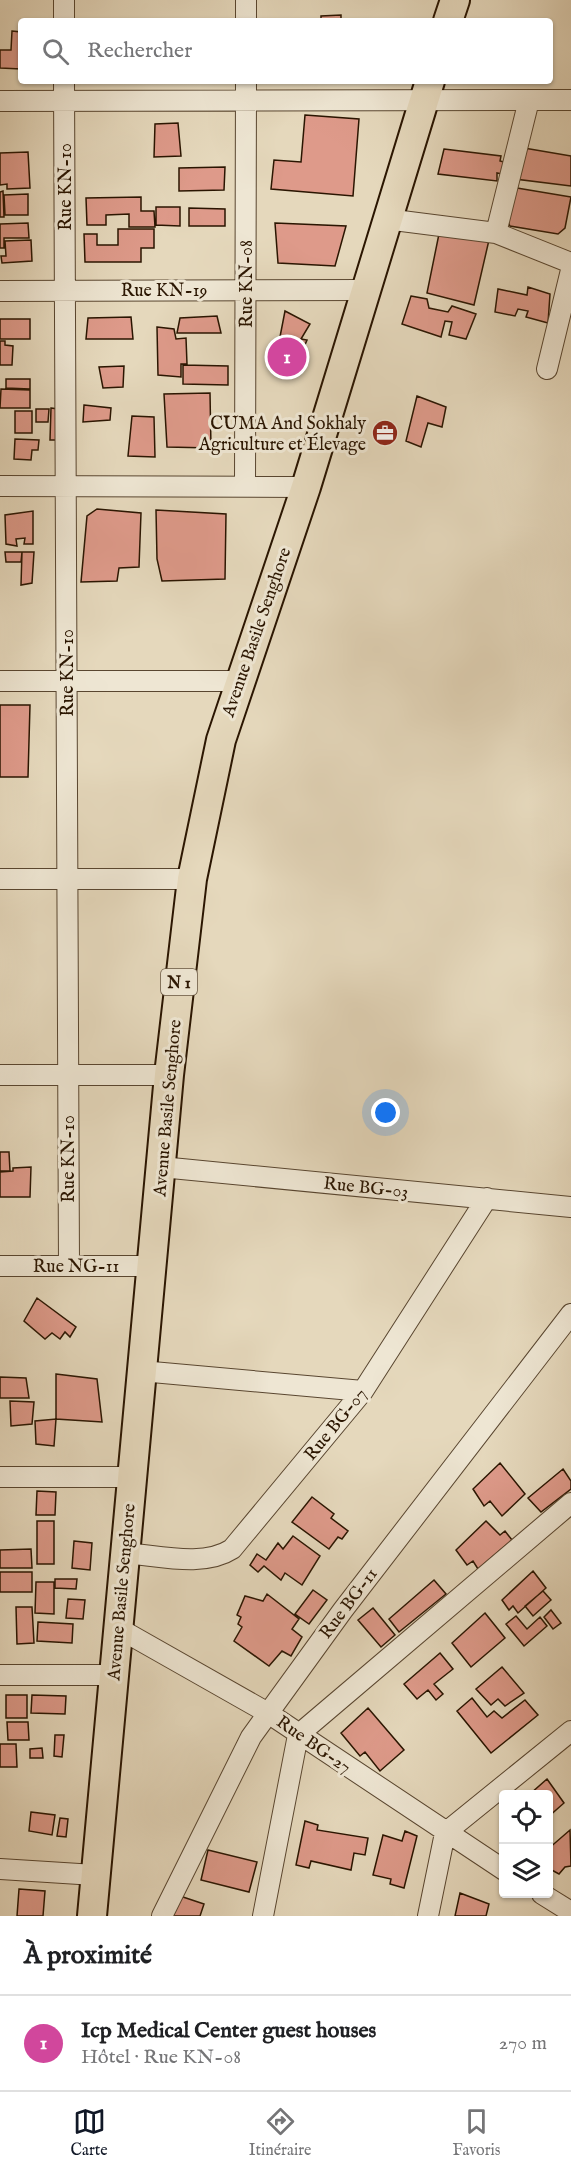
<!DOCTYPE html>
<html lang="fr">
<meta charset="utf-8">
<style>
body{margin:0;font-family:"IM FELL English",serif;background:#f6f6f6;color:#202124}
.controls{position:absolute;right:18px;bottom:18px;display:grid;overflow:hidden;border-radius:6px;box-shadow:0 2px 4px #0004}
.controls button{width:54px;height:54px;display:grid;place-items:center;padding:0;border:0;border-bottom:2px solid #e0e0e0;background:#fff;color:#202124;font:30px sans-serif}
.you{position:absolute;left:386px;top:1113px;width:21px;height:21px;margin:-15px;border:4px solid #fff;border-radius:50%;background:#1a73e8;box-shadow:0 0 0 9px #1a73e833}
.badge{display:grid;place-items:center;width:39px;height:39px;border-radius:50%;background:#111827;color:#fff;font-size:20px;font-weight:700}
.pin{position:absolute;translate:-50% -50%;border:3px solid #fff;box-shadow:0 2px 6px #0006}
.list{margin:0;padding:0;list-style:none}
h2{display:flex;justify-content:space-between;align-items:center;height:78px;margin:0;padding:0 24px;font-size:26px}
h2 small{font-size:20px;font-weight:400;color:#757577}
.list li{display:grid;grid-template-columns:39px 1fr auto;gap:18px;align-items:center;box-sizing:border-box;height:96px;padding:0 24px;border-top:2px solid #e0e0e0}
.list b{display:block;font-size:22px;white-space:nowrap}
.list p{margin:0;font-size:20px;white-space:nowrap;color:#757577}
.list em{font-size:20px;font-style:normal;color:#757577}
.icon{flex:none;width:33px;height:33px;fill:none;stroke:currentColor;stroke-width:2;stroke-linecap:round;stroke-linejoin:round}
.map{position:relative;flex:none;width:571px;height:1916px;overflow:hidden}
.search{position:absolute;background:#fff;box-shadow:0 2px 4px #0004;left:18px;right:18px;top:18px;height:66px;display:flex;align-items:center;gap:15px;box-sizing:border-box;padding:0 21px;border-radius:6px;color:#757577;font-size:22px}
.sheet{height:174px;background:#fff}
nav{display:flex;justify-content:space-around;align-items:center;box-sizing:border-box;height:84px;border-top:2px solid #e0e0e0;background:#fff;font-size:16px;color:#757577}
nav a{display:grid;justify-items:center;gap:3px}
nav .on{color:#111827}
.map>svg:first-child{display:block}
</style>
<div class="map">
<svg width="571" height="1916" viewBox="0 0 571 1916">
<rect width="100%" height="100%" fill="#e5d8bc"/>
<filter id="stains"><feTurbulence type="fractalNoise" baseFrequency=".00333" numOctaves="4"/><feColorMatrix values="0 0 0 0 .2 0 0 0 0 .09 0 0 0 0 .02 0 0 0 .5 -.17"/></filter>
<radialGradient id="worn" r=".72"><stop offset=".6" stop-color="#630" stop-opacity="0"/><stop offset="1" stop-color="#630" stop-opacity=".3"/></radialGradient>
<!-- building -->
<path fill="#de9a8a" stroke="#2a1501" stroke-width="1.5" d="M341,15V21H321V16Z
M12,31L21,32V69L0,68V50H11Z
M305,115L359,119L353,196L271,189L274,160L301,162Z
M178,123L181,156L154,157L155,124Z
M524,148L571,156V186L515,179Z
M444,149L501,156L500,161L504,162L502,174L497,173V181L438,174Z
M28,152L30,188L7,189V184L0,185V153Z
M225,167L224,190L179,191V168Z
M511,187L571,197L565,228L558,234L510,226L506,218Z
M3,191L4,217H0V192Z
M28,194V215H5L4,195Z
M141,197V211H154L155,227H129V214L106,215V225H87L86,198Z
M156,207H180V226L156,225Z
M189,208L225,209V226H189Z
M28,223L29,238H4V248H0V224Z
M275,223L346,226L335,266L278,263Z
M118,229H154V248H141V262H85L84,234H97V245H118Z
M440,229L489,240L474,305L427,293Z
M31,240L32,261L2,263L1,256H6L5,241Z
M528,287L550,294L548,323L526,317L528,311L518,309L515,316L495,312L498,289L527,295Z
M411,296L427,299L429,308L448,312L452,306L476,314L466,339L449,335L452,322L445,321L441,337L402,324Z
M285,311L310,324L301,339L307,340L291,377L273,373Z
M217,316L221,333H177L180,318Z
M131,317L133,339H86L88,318Z
M0,319H30V339H0Z
M157,327L174,329L176,339L186,338L187,364H181V377L158,375Z
M0,341H5V345L13,346L12,365H0Z
M183,365L228,366V385L183,384Z
M124,366L123,387L103,388L99,367Z
M6,379H30V389L6,388Z
M1,389L30,390V408H0Z
M210,393L211,448L167,447L164,394Z
M417,396L446,407L442,427L428,423L421,447L406,441Z
M84,405L111,408L110,420L83,422Z
M51,408L58,409L57,440H50Z
M36,409H49L48,422H36Z
M15,411H32V433H15Z
M132,416L154,417L155,457L128,456Z
M15,439L39,440L38,450H32L31,460L14,459Z
M97,509L141,513L139,567L119,568L117,581L81,582L87,516Z
M156,510L226,514L225,579L162,581L157,559Z
M33,511V544H24L25,538L16,539L17,546L6,544L5,515Z
M5,552H22L21,562H6Z
M22,552H34L32,583L21,585Z
M0,705H30L28,777H0Z
M0,1152H9L10,1171H0Z
M31,1167L30,1197H0V1172L13,1171V1168Z
M37,1298L76,1327L70,1337L65,1332L60,1339L52,1333L45,1339L24,1321Z
M56,1374L97,1379L102,1422L56,1419Z
M0,1377L26,1378L29,1398H0Z
M10,1401L34,1402L32,1424L11,1426Z
M56,1419L54,1446L36,1444L35,1421Z
M500,1463L525,1494L502,1516L490,1501L484,1506L473,1489Z
M563,1469L571,1481V1489L541,1512L528,1498Z
M37,1491L56,1492L55,1515H36Z
M312,1497L334,1514L331,1518L348,1531L342,1539L338,1537L329,1549L292,1522Z
M37,1521H54V1564H37Z
M486,1521L500,1535L505,1531L512,1540L478,1569L473,1561L467,1565L456,1550Z
M293,1536L320,1556L302,1585L285,1573L281,1580L264,1566L258,1572L250,1565L257,1554L266,1560L278,1543L283,1549Z
M74,1541L92,1543L90,1570L72,1568Z
M31,1549L32,1568H0V1550Z
M533,1571L546,1588L518,1613L513,1606L509,1610L502,1600Z
M0,1572H32V1592H0Z
M55,1579H77L76,1589L55,1588Z
M434,1580L446,1594L399,1632L389,1619Z
M36,1582H54V1614L35,1613Z
M313,1590L327,1600L309,1624L295,1614Z
M543,1591L551,1600L533,1616L525,1606Z
M267,1594L299,1619L292,1629L302,1637L291,1656L282,1651L269,1666L234,1641L242,1627L238,1624L241,1617L237,1615L245,1596L263,1601Z
M68,1599L85,1600L83,1619L66,1618Z
M16,1607H32L34,1643L17,1644Z
M373,1608L395,1635L381,1647L358,1620Z
M551,1610L561,1623L553,1629L544,1617Z
M485,1613L505,1638L471,1667L452,1643Z
M516,1616L527,1629L540,1617L547,1626L524,1646L506,1624Z
M38,1622L73,1624L72,1643L37,1641Z
M440,1653L453,1669L434,1684L443,1694L436,1700L428,1690L417,1699L404,1684Z
M502,1667L524,1693L505,1706L498,1699L491,1705L476,1689Z
M6,1695H27V1718H6Z
M32,1695L66,1696L65,1714L31,1713Z
M472,1698L487,1717L494,1711L502,1718L525,1700L538,1715L491,1753L457,1711Z
M368,1708L404,1750L380,1771L365,1752L360,1756L341,1733Z
M7,1722H28L29,1740H8Z
M55,1735H64L62,1757L54,1756Z
M0,1744H16L17,1767H0Z
M42,1748L43,1758H30V1749Z
M547,1779L564,1803L548,1817V1794H530Z
M31,1812L55,1815L52,1835L29,1831Z
M60,1818L68,1819L66,1837L57,1836Z
M305,1821L318,1825L317,1830L368,1838L365,1855L354,1853L351,1870L311,1861L309,1868L296,1865Z
M570,1830L571,1866L565,1867L559,1874L548,1868V1849Z
M405,1831L417,1836L404,1888L390,1884L391,1879L373,1875L383,1835L402,1841Z
M208,1850L257,1862L249,1892L201,1880Z
M19,1889L45,1891L43,1916H17Z
M460,1893L489,1904L486,1916H455Z
M180,1896L204,1904L200,1916H173Z"/>
<g fill="none" stroke-linecap="round" stroke-linejoin="round">
<!-- minor casing -->
<g stroke="#594630" stroke-width="22">
<path id="minor" d="M64,0V21
M246,21V0
M64,81L69,1265
M0,101L571,100
M386,219L496,233L571,263
M496,233L529,100
M0,291L365,290
M547,369L571,270
M0,486L306,487
M245,486L246,81
M0,681H239
M0,879H192
M0,1075H169
M161,1167L571,1207
M0,1266H152
M141,1371L363,1391
M0,1477H131
M123,1553C157,1555 203,1568 232,1549L363,1391L487,1198
M118,1628L268,1713L504,1870
M0,1675H114
M0,1869L95,1875
M542,1894L571,1912
M162,1916L251,1737L343,1610L571,1314
M263,1916L298,1735L571,1503
M428,1916L445,1833L571,1731"/>
</g>
<!-- highway casing -->
<g stroke="#2a1501" stroke-width="32">
<path id="highway" d="M448,21L455,0
M92,1916L169,1075L192,879L221,740L306,487L430,81"/>
</g>
<!-- minor -->
<use href="#minor" stroke="#eee6d3" stroke-width="20"/>
<!-- highway -->
<use href="#highway" stroke="#e5d8bc" stroke-width="28"/>
</g>
<!-- icons -->
<defs>
<g id="office-disc" transform="scale(1.35)"><circle r="9.5" fill="#8f2418" stroke="#eee6d3"/><path d="M-6-3h4V-5.5h4V-3h4V5H-6ZM-1-4.5V-3h2v-1.5ZM-6 0V1H6V0Z" fill="#fff"/></g>
</defs>
<g fill-rule="evenodd">
<use href="#office-disc" x="385" y="433"/>
</g>
<g text-anchor="middle" stroke-width="6" stroke-linejoin="round" paint-order="stroke">
<!-- shield labels -->
<rect fill="#eee6d3" stroke="#655440" stroke-width="1.5" x="161" y="969" width="36" height="26" rx="4.5"/>
<g font-size="16" font-weight="bold" fill="#2a1501">
<text x="179" y="988">N 1</text>
</g>
<!-- street labels -->
<g font-size="18" fill="#2a1501" stroke="#eee6d3">
<text transform="translate(65 187) rotate(-90)" y="6">Rue KN-10</text>
<text transform="translate(246 284) rotate(-90)" y="6">Rue KN-08</text>
<text x="164" y="296">Rue KN-19</text>
<text transform="translate(256 632) rotate(-71)" y="6">Avenue Basile Senghore</text>
<text transform="translate(67 673) rotate(-90)" y="6">Rue KN-10</text>
<text transform="translate(167 1108) rotate(-85)" y="6">Avenue Basile Senghore</text>
<text transform="translate(68 1159) rotate(-90)" y="6">Rue KN-10</text>
<text transform="translate(366 1187) rotate(6)" y="6">Rue BG-03</text>
<text x="76" y="1272">Rue NG-11</text>
<text transform="translate(335 1424) rotate(-51)" y="6">Rue BG-07</text>
<text transform="translate(121 1592) rotate(-85)" y="6">Avenue Basile Senghore</text>
<text transform="translate(348 1603) rotate(-53)" y="6">Rue BG-11</text>
<text transform="translate(314 1744) rotate(35)" y="6">Rue BG-27</text>
</g>
<!-- poi labels -->
<g font-size="18" fill="#2a1501" stroke="#eee6d3" text-anchor="end">
<text x="366" y="429">CUMA And Sokhaly<tspan x="366" dy="21">Agriculture et Élevage</tspan></text>
</g>
</g>
<rect width="100%" height="100%" filter="url(#stains)"/>
<rect width="100%" height="100%" fill="url(#worn)"/>
</svg>
<div class="controls">
<button><svg class="icon" aria-label="locate" viewBox="0 0 24 24"><circle cx="12" cy="12" r="6"/><path d="M12 2v4M12 18v4M2 12h4M18 12h4"/></svg></button>
<button><svg class="icon" aria-label="layers" viewBox="0 0 24 24"><path d="M12 4l9 5-9 5-9-5zM3 14l9 5 9-5"/></svg></button>
</div>
<div class="you"></div>
<div class="pin badge" style="left:287px;top:357px;background:#d1479c">1</div>
<div class="search"><svg class="icon" aria-label="search" viewBox="0 0 24 24"><circle cx="10" cy="10" r="6"/><path d="M15 15l6 6"/></svg>Rechercher</div>
</div>
<section class="sheet">
<h2>À proximité<small></small></h2>
<ul class="list">
<li><span class="badge" style="background:#d1479c">1</span><div><b>Icp Medical Center guest houses</b><p>Hôtel · Rue KN-08</p></div><em>270 m</em></li>
</ul>
</section>
<nav>
<a class="on"><svg class="icon" aria-label="map" viewBox="0 0 24 24"><path d="M3 6l6-2 6 2 6-2v14l-6 2-6-2-6 2zM9 4v14M15 6v14"/></svg>Carte</a>
<a><svg class="icon" aria-label="directions" viewBox="0 0 24 24"><path d="M12 3l9 9-9 9-9-9zM9 14v-3h6M13 9l2 2-2 2"/></svg>Itinéraire</a>
<a><svg class="icon" aria-label="saved" viewBox="0 0 24 24"><path d="M7 4h10v16l-5-4-5 4z"/></svg>Favoris</a>
</nav>
